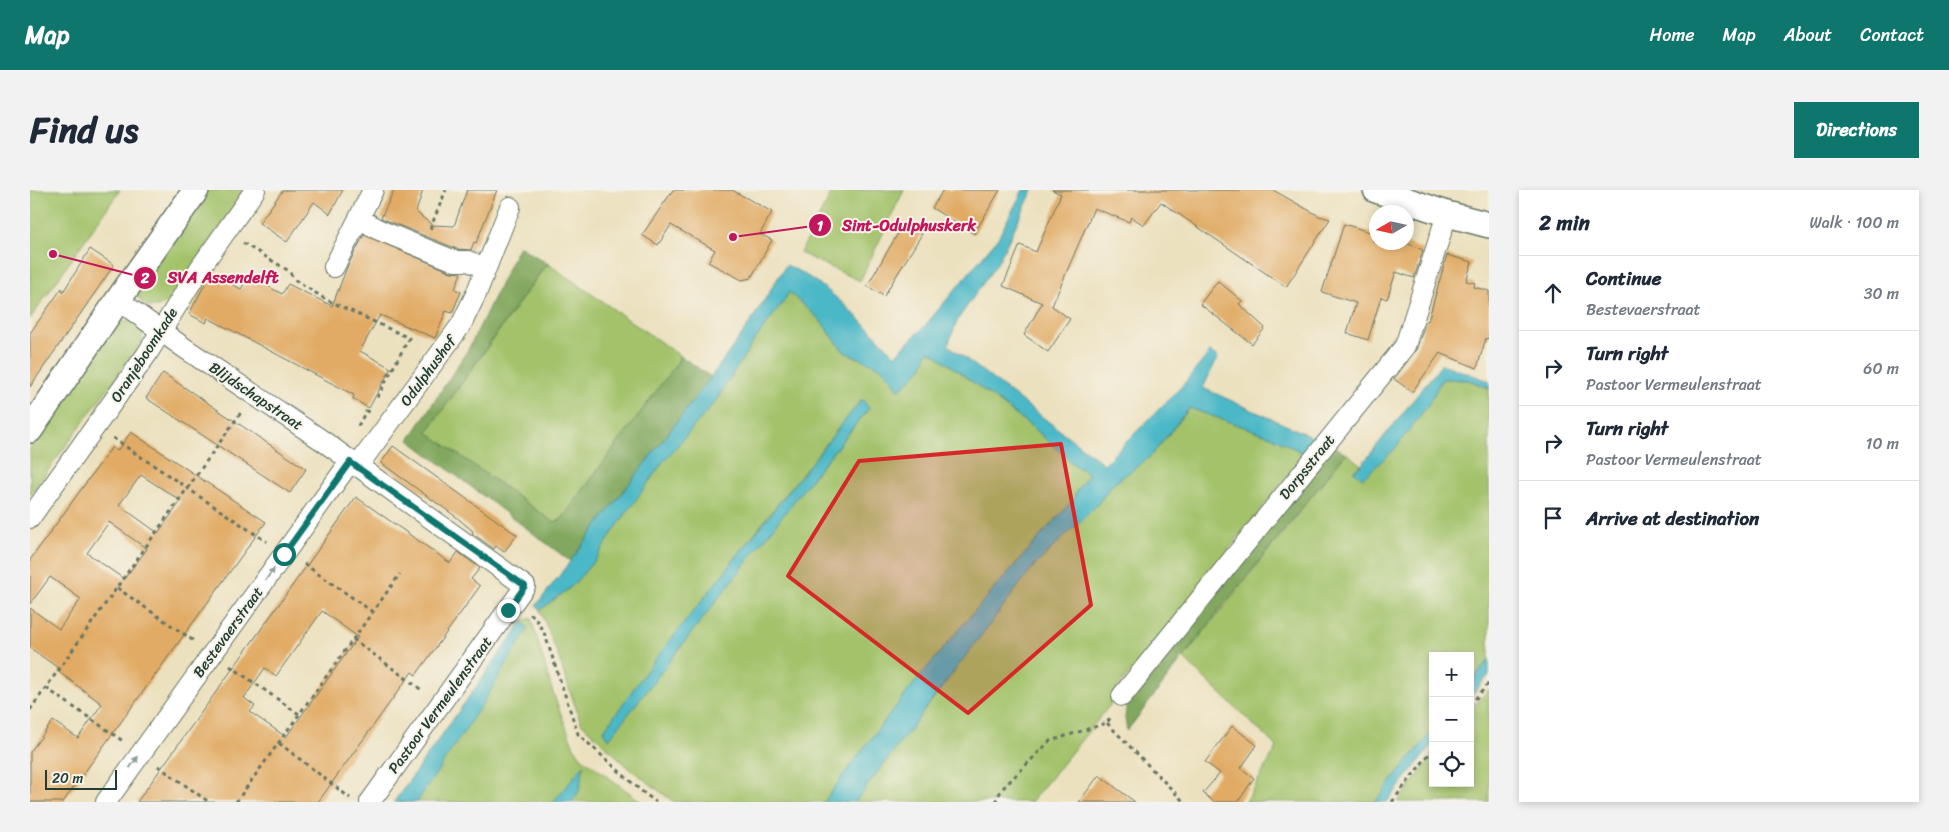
<!DOCTYPE html>
<meta charset="utf-8">
<style>
body{margin:0;font-family:Sriracha,sans-serif;background:#f2f2f3;color:#1f2937}
.controls{position:absolute;right:15px;bottom:15px;display:grid;overflow:hidden;border-radius:0px;box-shadow:0 2px 8px #0003}
.controls button{width:45px;height:45px;display:grid;place-items:center;padding:0;border:0;border-bottom:1px solid #e0e1e3;background:#fff;color:#1f2937;font:25px sans-serif}
.compass{position:absolute;left:1339px;top:15px;width:45px;height:45px;border-radius:50%;background:#fff;box-shadow:0 2px 8px #0003;rotate:261deg}
.scale{position:absolute;left:15px;bottom:12px;width:72px;box-sizing:border-box;padding-left:5px;border:2px solid #1f3d34;border-top:0;font-size:14px;line-height:18px;white-space:nowrap;color:#1f3d34;-webkit-text-stroke:4px #f7f3e8;paint-order:stroke}
.stop{position:absolute;width:15px;height:15px;margin:-11px;border:4px solid #0f766e;border-radius:50%;background:#fff}
.stop.end{background:#0f766e;border-color:#fff;box-shadow:0 1px 5px #0008}
.list{margin:0;padding:0;list-style:none}
h2{display:flex;justify-content:space-between;align-items:center;height:65px;margin:0;padding:0 20px;font-size:21px}
h2 small{font-size:16px;font-weight:400;color:#747a83}
.list li{display:grid;grid-template-columns:32px 1fr auto;gap:15px;align-items:center;box-sizing:border-box;height:75px;padding:0 20px;border-top:1px solid #e0e1e3}
.list b{display:block;font-size:19px;white-space:nowrap}
.list p{margin:0;font-size:16px;white-space:nowrap;color:#747a83}
.list em{font-size:16px;font-style:normal;color:#747a83}
.icon{flex:none;width:28px;height:28px;fill:none;stroke:currentColor;stroke-width:2;stroke-linecap:round;stroke-linejoin:round}
.map{position:relative;flex:none;width:1459px;height:612px;overflow:hidden;border-radius:0px}
header{display:flex;align-items:center;gap:30px;box-sizing:border-box;height:70px;padding:0 25px;background:#0f766e;color:#fff}
header strong{font-size:24px}
nav{display:flex;gap:28px;margin-inline-start:auto;font-size:18px}
.intro{display:flex;align-items:center;justify-content:space-between;box-sizing:border-box;height:120px;padding:0 30px}
h1{margin:0;font-size:35px}
.button{padding:12px 22px;border-radius:0px;background:#0f766e;color:#fff;font-size:18px;font-weight:700}
main{display:flex;gap:30px;padding:0 30px}
aside{flex:1;background:#fff;border-radius:0px;box-shadow:0 2px 8px #0003}
.map>svg:first-child{display:block}
</style>
<header>
<strong>Map</strong>
<nav><a>Home</a><a>Map</a><a>About</a><a>Contact</a></nav>
</header>
<div class="intro"><h1>Find us</h1><a class="button">Directions</a></div>
<main>
<div class="map">
<svg width="1459" height="612" viewBox="0 0 1459 612">
<rect width="100%" height="100%" fill="#f7f3e8"/>
<filter id="ink" filterUnits="userSpaceOnUse"><feTurbulence type="fractalNoise" baseFrequency=".02" numOctaves="2"/><feDisplacementMap in="SourceGraphic" scale="10" xChannelSelector="R" yChannelSelector="G"/><feConvolveMatrix kernelMatrix="1 2 1 2 8 2 1 2 1" color-interpolation-filters="sRGB"/></filter>
<filter id="wash" filterUnits="userSpaceOnUse"><feTurbulence type="fractalNoise" baseFrequency=".0096" numOctaves="4" result="noise"/><feDisplacementMap in="SourceGraphic" scale="20" xChannelSelector="R" yChannelSelector="G"/><feGaussianBlur stdDeviation="1.12" result="paint"/><feColorMatrix in="noise" values="0 0 0 0 0 0 0 0 0 0 0 0 0 0 0 0 0 1.4 0 .05"/><feComposite in="paint" operator="in"/></filter>
<g filter="url(#wash)">
<rect width="100%" height="100%" fill="#ece1bf"/>
<!-- green -->
<path fill="#a3c26b" stroke="#618050" fill-rule="evenodd" d="M0,0H90L0,129Z
M176,0H216L140,110C128,121 112,120 107,103Z
M800,0H874L830,91L770,63L802,2Z
M516,75H520L649,165V170L531,330L523,332L397,242Z
M759,101L790,130L814,162L850,177L859,185L869,200L892,178L898,161L904,163L1006,240L1043,274L1059,284L1046,302L1044,309C956,406 870,505 794,612H644L599,578L551,533L527,463L510,420L541,397L566,369L585,339L633,272L685,212L721,155L754,111ZM832,209L839,219L789,279L579,549L573,542L714,356Z
M92,131L100,132L113,142L111,153L0,305V257L87,132Z
M1412,189L1438,190L1459,198V470L1440,493V466H1403V540L1345,612H1216L1247,557L1153,468L1316,263L1331,275L1324,280L1333,287L1398,215Z
M1160,218L1243,247L1275,264L1083,504L1080,515L1001,612H825L1003,377L1066,316L1082,295L1121,266Z
M501,428L523,503L543,555L551,567L612,612H542L549,601L553,576L523,612H364L472,463L493,431Z
M1459,499V612H1368L1403,565V593H1440V521Z"/>
<!-- forest -->
<path fill="#82a85f" stroke="#50724a" d="M489,56L520,75H516L513,78L397,242L523,332L531,330L649,170V165L681,187L540,371L379,250L439,158Z
M1300,254L1316,263L1191,418L1097,541L1095,528L1097,511Z"/>
<!-- water -->
<path fill="#4cb8c7" stroke="#367a7e" d="M993,0H1003L968,72L928,129L918,155L1074,274L1152,196L1180,162L1188,167L1173,198L1287,249L1275,264L1243,247L1159,218L1121,266L1082,295L1066,316L1003,377L825,612H794C870,505 956,406 1044,309L1046,302L1059,284L1043,274L1006,240L904,163L898,161L892,178L869,200L859,185L850,177L814,162L790,130L759,102L754,111L721,155L685,212L633,272L585,339L566,369L541,397L510,420L506,416L681,187L720,133L756,75C797,92 834,134 865,165L893,138L968,48Z
M1412,174L1459,191V198L1438,190L1412,189L1398,215L1364,260L1333,288L1323,281L1329,278Z
M832,209L839,218L789,279L579,549L573,542L619,477Z
M493,431L498,439L453,513L387,612H364Z
M1459,470V485L1440,507V493Z
M1403,540V554L1357,612H1345Z
M554,575L549,601L542,612H523Z"/>
<g id="blocks">
<!-- building -->
<path fill="#e1ab65" fill-rule="evenodd" d="M253,0H313L300,24L284,12L257,52L229,33Z
M364,0H393L386,22L402,35L424,36L437,0H467L446,53L444,52L441,60L427,59L351,28Z
M643,0H702L742,22L730,44L742,50L721,88L712,90L678,72L685,60L641,35L628,55L612,45Z
M913,0H970L944,44L902,18Z
M1022,0H1243L1289,26L1300,29L1256,97L1131,12L1114,35L1101,27L1099,32L1064,18L1022,116L1040,129L1018,162L994,145L1012,113L973,96L990,55L1006,62L1031,4Z
M874,33L892,44L854,106L837,96Z
M1314,34L1346,44L1343,52H1374L1393,60L1384,88L1366,82L1357,109L1351,107L1338,150L1317,143L1326,113L1292,102Z
M334,45L421,82L431,83L425,99L431,102L422,123L416,121L405,148L350,125L330,161L361,178L339,218L323,209L324,205L178,128L176,133L159,124L181,83L211,99L219,86L252,104L258,94L302,116L318,75Z
M60,59L84,75L0,197V143L32,98L33,102Z
M1417,65L1442,72L1436,91L1445,93L1444,97L1459,101V149L1456,148L1447,178L1410,163L1382,202L1364,189L1386,160L1396,131H1398Z
M1188,91L1212,111L1209,114L1235,138L1222,154L1170,114Z
M133,183L276,279L260,303L116,208Z
M101,242L236,332L33,612H0V562L23,531L48,548L72,514L29,482L31,480L0,458V418L29,439L51,409L20,387L0,414V370L82,257L87,261ZM111,285L151,311L128,343L89,315ZM79,332L117,359L94,389L57,363Z
M363,256L487,345L474,362L466,356L464,359L442,343L443,341L425,326L351,273Z
M326,307L420,373L428,362L450,378L441,389L450,396L386,485L382,482L288,612H107ZM292,421L328,447L256,547L220,522L225,516L214,508L235,478L246,486Z
M1202,536L1227,555L1211,578L1224,588L1208,612H1184L1173,603L1190,583L1175,572Z
M1069,585L1105,612H1049Z"/>
</g>
</g>
<g filter="url(#ink)">
<use href="#blocks" fill-opacity="0" stroke="#677665" stroke-width="1"/>
<g fill="none" stroke-linecap="round" stroke-linejoin="round">
<!-- minor casing -->
<g stroke="#677665" stroke-width="22">
<path id="minor" d="M343,0L329,28L347,39L405,63L425,71H438L455,78
M304,77L329,28
M88,110L153,157L293,251L495,396L340,612
M327,277L431,135L446,104L480,17
M0,328L117,164L170,78L225,0
M1092,506L1375,156L1417,24
M76,612L320,272"/>
</g>
<!-- tertiary casing -->
<g stroke="#677665" stroke-width="28">
<path id="tertiary" d="M1346,0L1417,24L1459,35
M0,240L88,110L166,0"/>
</g>
<!-- path -->
<path stroke="#677665" stroke-width="3" stroke-dasharray="4 4" stroke-linecap="butt" d="M400,39L416,0
M213,53L259,81L264,89L295,109L379,148L346,210
M328,236L336,221L339,222
M83,248L237,352
M274,374L343,422
M87,398L164,451
M500,424L505,427L515,445L548,544L610,600L626,612
M323,449L393,501
M200,476L269,524
M16,498L93,551
M1440,515L1459,493
M0,520L212,221
M1077,533L1154,612
M249,553L320,608
M128,576L179,612
M206,612L370,384
M965,612L972,599L1020,551L1077,533L1082,525
M1362,612L1403,559"/>
<!-- minor -->
<use href="#minor" stroke="#fff" stroke-width="20"/>
<!-- tertiary -->
<use href="#tertiary" stroke="#fff" stroke-width="25"/>
</g>
<!-- one-way arrows -->
<defs><path id="oneway-solid" d="M-6-.8H1V-3.2L6.5 0L1 3.2V.8H-6Z" transform="scale(1.25)"/></defs>
<g fill="#8f9e9a">
<use href="#oneway-solid" transform="translate(240 384) rotate(-54)"/>
<use href="#oneway-solid" transform="translate(104 572) rotate(-54)"/>
</g>
</g>
<g fill="none" stroke-linecap="round" stroke-linejoin="round" filter="url(#ink)">
<!-- route -->
<path stroke="#0f766e" stroke-width="6" d="M254,364L320,272L495,396L478,420"/>
</g>
<!-- marked area -->
<path fill="#d62828" fill-opacity="0.2" stroke="#d62828" stroke-width="4" stroke-linejoin="round" d="M1031,254L1061,415L938,523L758,386L829,271Z"/>
<g text-anchor="middle" stroke-width="4" stroke-linejoin="round" paint-order="stroke">
<!-- street labels -->
<g font-size="15" fill="#1f3d34" stroke="#f7f3e8">
<text transform="translate(114 165) rotate(-57)" y="5">Oranjeboomkade</text>
<text transform="translate(398 181) rotate(-54)" y="5">Odulphushof</text>
<text transform="translate(226 206) rotate(34)" y="5">Blijdschapstraat</text>
<text transform="translate(1277 277) rotate(-51)" y="5">Dorpsstraat</text>
<text transform="translate(198 442) rotate(-54)" y="5">Bestevaerstraat</text>
<text transform="translate(410 515) rotate(-54)" y="5">Pastoor Vermeulenstraat</text>
</g>
</g>
<!-- callouts -->
<path fill="none" stroke="#c2185b" stroke-width="2" d="M703 47L790 35M23 64L115 88"/>
<g fill="#c2185b" stroke="#f7f3e8" stroke-width="2">
<circle cx="703" cy="47" r="5"/>
<circle cx="23" cy="64" r="5"/>
<circle cx="790" cy="35" r="12"/>
<circle cx="115" cy="88" r="12"/>
</g>
<g font-size="15" text-anchor="middle" font-weight="bold" fill="#fff">
<text x="790" y="41">1</text>
<text x="115" y="93">2</text>
</g>
<g font-size="16" text-anchor="middle" font-weight="bold" fill="#c2185b" stroke="#f7f3e8" stroke-width="4" stroke-linejoin="round" paint-order="stroke">
<text x="879" y="41">Sint-Odulphuskerk</text>
<text x="193" y="93">SVA Assendelft</text>
</g>
</svg>
<div class="controls">
<button>+</button>
<button>−</button>
<button><svg class="icon" aria-label="locate" viewBox="0 0 24 24"><circle cx="12" cy="12" r="6"/><path d="M12 2v4M12 18v4M2 12h4M18 12h4"/></svg></button>
</div>
<svg class="compass" viewBox="-18 -18 36 36"><path d="M0-13l5 13h-10z" fill="#e53935"/><path d="M0 13l5-13h-10z" fill="#747a83"/></svg>
<div class="scale">20 m</div>
<div class="stop" style="left:254px;top:364px"></div>
<div class="stop end" style="left:478px;top:420px"></div>
</div>
<aside>
<h2>2 min<small>Walk · 100 m</small></h2>
<ul class="list">
<li><svg class="icon" aria-label="ahead" viewBox="0 0 24 24"><path d="M12 20V5M6 11l6-6 6 6"/></svg><div><b>Continue</b><p>Bestevaerstraat</p></div><em>30 m</em></li>
<li><svg class="icon" aria-label="right" viewBox="0 0 24 24"><path d="M7 20v-9h11M14 6l5 5-5 5"/></svg><div><b>Turn right</b><p>Pastoor Vermeulenstraat</p></div><em>60 m</em></li>
<li><svg class="icon" aria-label="right" viewBox="0 0 24 24"><path d="M7 20v-9h11M14 6l5 5-5 5"/></svg><div><b>Turn right</b><p>Pastoor Vermeulenstraat</p></div><em>10 m</em></li>
<li><svg class="icon" aria-label="arrive" viewBox="0 0 24 24"><path d="M6 21V4h12l-3 4 3 4H6"/></svg><div><b>Arrive at destination</b></div></li>
</ul>
</aside>
</main>
